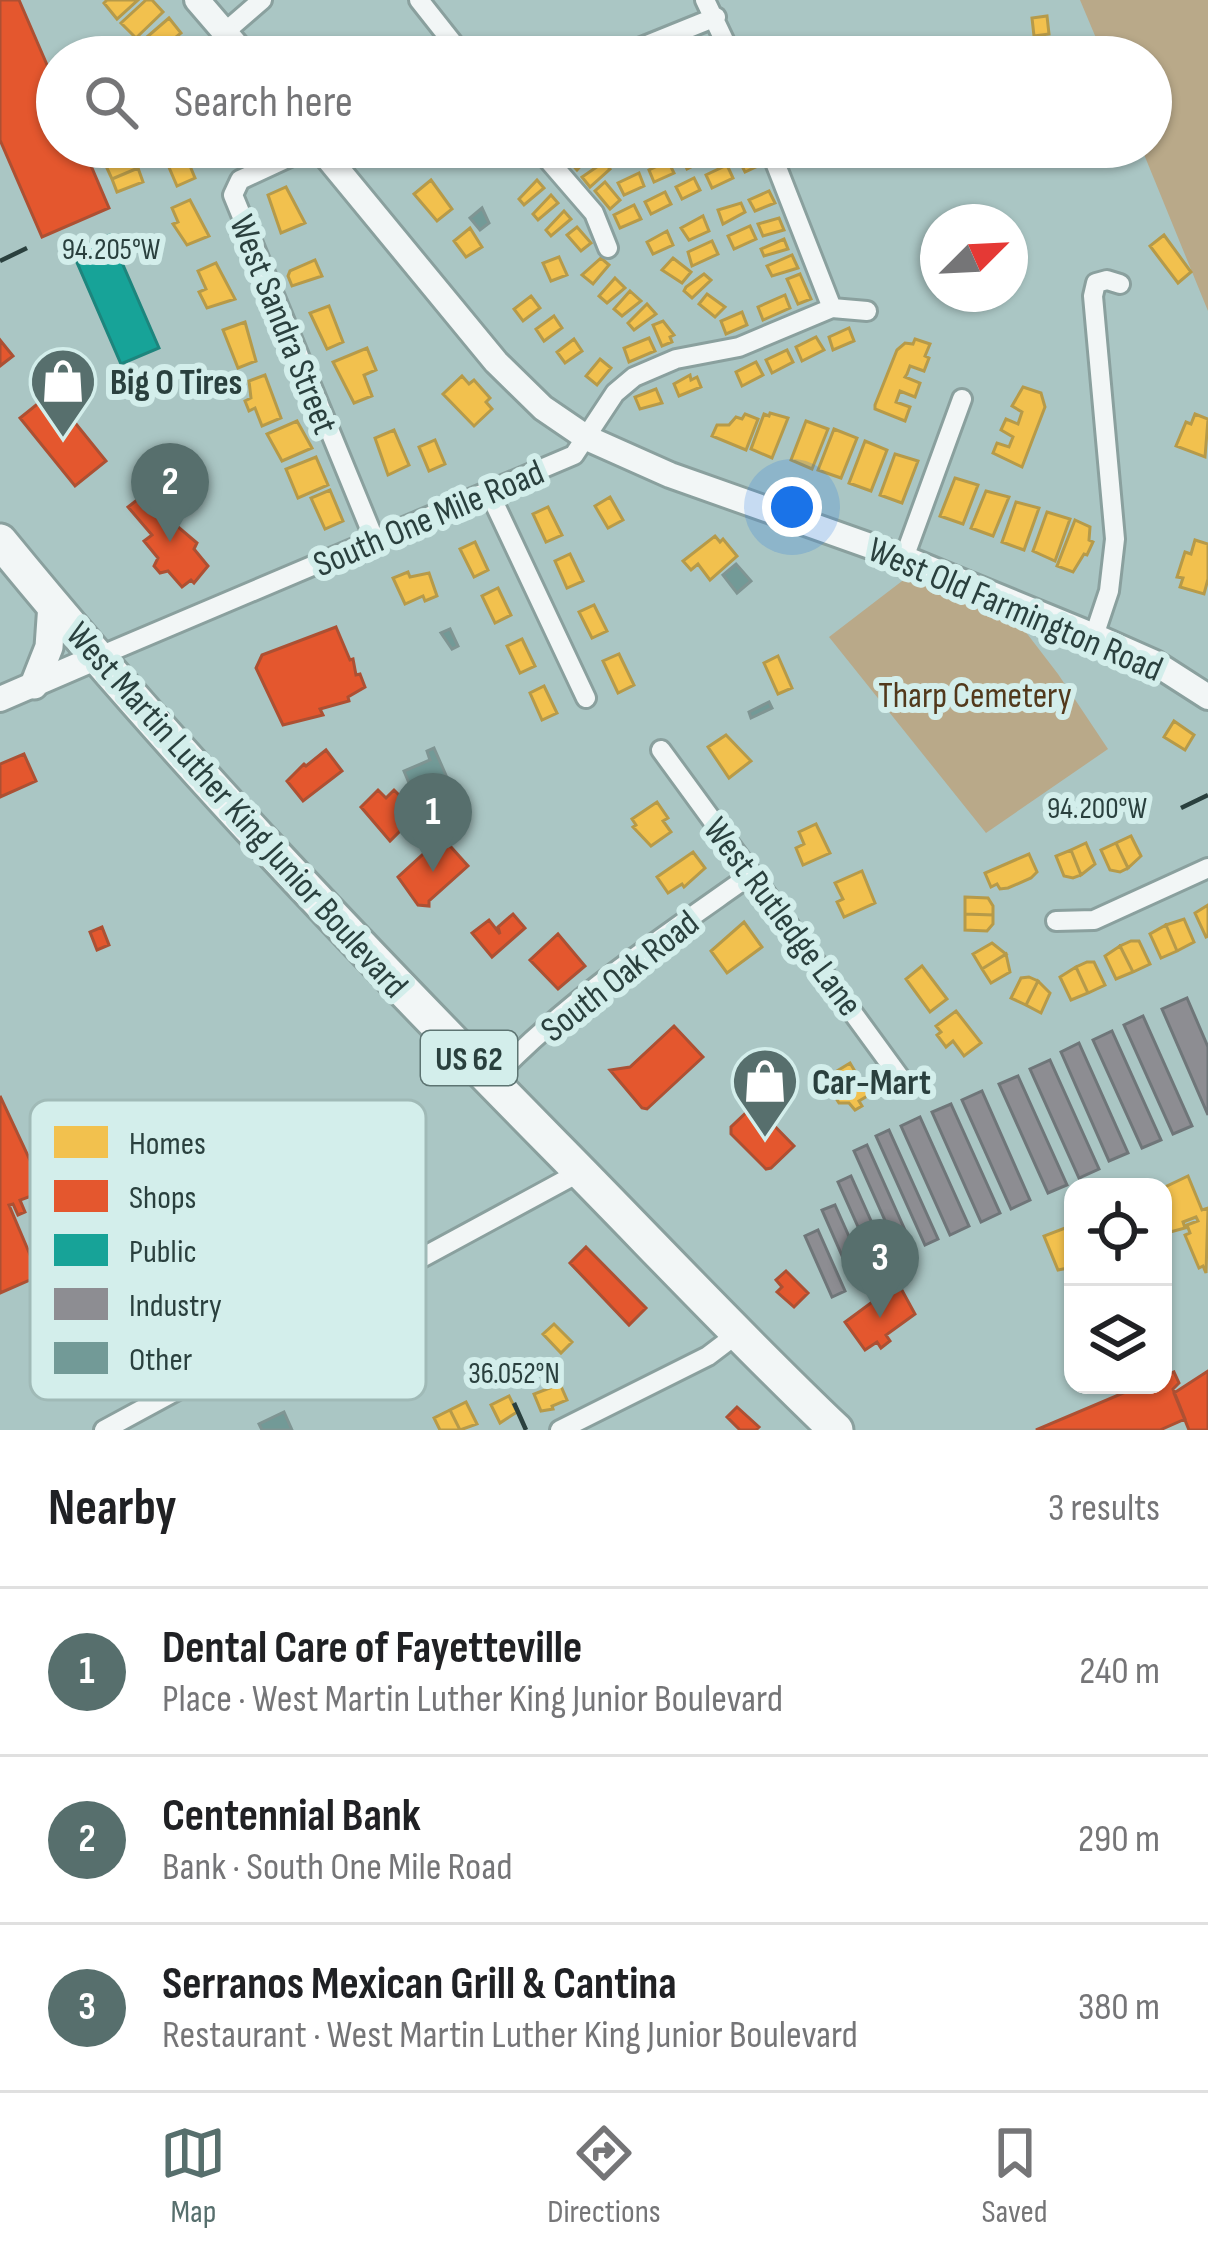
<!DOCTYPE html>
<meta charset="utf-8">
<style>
body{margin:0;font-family:"Sofia Sans Condensed",sans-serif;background:#f6f6f6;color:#202124}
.controls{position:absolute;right:36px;bottom:36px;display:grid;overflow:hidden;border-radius:24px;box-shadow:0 3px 9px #0004}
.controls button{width:108px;height:108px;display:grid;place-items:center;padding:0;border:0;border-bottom:3px solid #e0e0e0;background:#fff;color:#202124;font:60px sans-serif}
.compass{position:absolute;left:920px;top:204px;width:108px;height:108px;border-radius:50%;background:#fff;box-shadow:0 3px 9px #0004;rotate:66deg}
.you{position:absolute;left:792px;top:507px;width:42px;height:42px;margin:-30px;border:9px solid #fff;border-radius:50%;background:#1a73e8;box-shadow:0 0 0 18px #1a73e833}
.badge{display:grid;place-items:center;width:78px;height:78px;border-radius:50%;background:#576f6d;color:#fff;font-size:39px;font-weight:700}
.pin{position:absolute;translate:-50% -99px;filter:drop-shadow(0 3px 6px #0008)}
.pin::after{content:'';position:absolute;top:63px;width:42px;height:36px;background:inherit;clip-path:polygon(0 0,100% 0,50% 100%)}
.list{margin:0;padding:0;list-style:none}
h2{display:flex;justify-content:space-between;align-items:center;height:156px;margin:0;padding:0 48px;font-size:51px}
h2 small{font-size:39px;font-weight:400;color:#757577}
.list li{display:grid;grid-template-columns:78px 1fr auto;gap:36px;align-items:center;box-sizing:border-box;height:168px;padding:0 48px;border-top:3px solid #e0e0e0}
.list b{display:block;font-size:45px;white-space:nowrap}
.list p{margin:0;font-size:39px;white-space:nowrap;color:#757577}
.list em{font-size:39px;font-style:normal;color:#757577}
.icon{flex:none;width:66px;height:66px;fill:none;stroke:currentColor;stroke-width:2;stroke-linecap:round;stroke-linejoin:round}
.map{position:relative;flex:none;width:1208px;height:1430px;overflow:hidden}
.search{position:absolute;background:#fff;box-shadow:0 3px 9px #0004;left:36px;right:36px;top:36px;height:132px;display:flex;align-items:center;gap:30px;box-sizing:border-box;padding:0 42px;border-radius:66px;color:#757577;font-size:45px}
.sheet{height:660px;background:#fff}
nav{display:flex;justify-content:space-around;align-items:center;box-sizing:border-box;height:168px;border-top:3px solid #e0e0e0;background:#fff;font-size:33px;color:#757577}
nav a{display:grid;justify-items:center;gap:6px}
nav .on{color:#576f6d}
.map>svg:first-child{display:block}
</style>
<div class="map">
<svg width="1208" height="1430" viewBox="0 0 1208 1430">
<rect width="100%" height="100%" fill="#aac6c4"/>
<!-- green -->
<path fill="#b9a989" d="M1080,0H1208V311L1141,147H1151V57H1104Z
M906,578L1015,618L1058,674L1108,749L986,833L829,637Z"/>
<!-- homes -->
<path fill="#f2c14e" stroke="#b69a49" stroke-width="3" d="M107,0H138L117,19L104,3Z
M146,0H152L163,12L136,38L121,23Z
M1047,16L1049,34L1034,36L1032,18Z
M169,18L181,33L152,57L140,43Z
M186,39L199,54L195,57H164Z
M707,41L713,54L690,57L687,51Z
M98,147H127L128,150L101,158Z
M170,147H182L195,178L177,186L162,151Z
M227,147H252L237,159Z
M586,147L594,151L577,170L569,161Z
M691,147L699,163L687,169L678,149Z
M701,147H728V148L706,159Z
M1081,147H1103L1109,155L1104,163Z
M757,152L762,164L745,172L739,160Z
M132,155L138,168L112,179L106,166Z
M668,161L674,173L654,182L649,170Z
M604,162L610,169L590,187L582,177Z
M727,165L733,178L712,188L706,175Z
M138,168L143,182L117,192L112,179Z
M639,173L644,186L624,195L618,183Z
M694,178L700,190L682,199L676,187Z
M431,180L452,209L437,221L414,194Z
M537,180L544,188L524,205L519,199Z
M605,182L620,200L610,209L595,191Z
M286,187L305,223L281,233L268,195Z
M769,191L775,203L755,211L749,200Z
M665,192L671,204L651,214L645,202Z
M551,195L558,203L538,220L533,214Z
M190,200L209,236L187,245L173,224L178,222L172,208Z
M741,203L745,212L723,224L718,210Z
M634,205L641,219L620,228L614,215Z
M564,211L571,219L551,236L546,230Z
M703,216L709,231L689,240L681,228Z
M779,218L784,230L763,236L758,224Z
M750,226L756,239L734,249L728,236Z
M577,227L591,243L581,251L567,235Z
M470,228L482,247L466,257L454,241Z
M667,231L673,245L653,254L647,242Z
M1164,235L1191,272L1178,283L1150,246Z
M784,239L788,249L764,256L761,249Z
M712,241L718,254L692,266L688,252Z
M792,255L798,268L772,276L767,266Z
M559,257L567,275L551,281L543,263Z
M601,258L609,265L593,284L582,275Z
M673,258L691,272L682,283L662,270Z
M315,260L322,276L292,286L288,276L290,271Z
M216,263L235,299L207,308L199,292L206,289L198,271Z
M704,274L711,280L692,298L684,291L686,287Z
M800,274L811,299L798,304L787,279Z
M615,278L625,288L607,303L599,296Z
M630,291L641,301L622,316L614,309Z
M707,294L725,307L715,317L699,304Z
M785,295L790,308L763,320L758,307Z
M531,296L540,308L523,321L514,309Z
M647,304L656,314L634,330L628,323Z
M329,306L343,342L327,349L310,313Z
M742,312L747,325L726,334L721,321Z
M554,316L562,328L544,341L536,329Z
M663,321L674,335L670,337L672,342L662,346L653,325Z
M245,322L256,361L238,368L223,330Z
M849,328L854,341L833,350L829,337Z
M816,337L824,350L802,361L796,347Z
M649,338L655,351L629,362L624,348Z
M574,339L582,351L565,363L557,352Z
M915,339L930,344L925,356L929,358L924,371L910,366L907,374L905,377L920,383L915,397L900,391L896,402L910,407L905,421L875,409V405L897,350L905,343L913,344Z
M367,348L376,370L364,375L372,396L354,403L333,362Z
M787,350L793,362L772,373L766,360Z
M600,359L611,368L597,385L586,376Z
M756,362L763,375L742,386L736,372Z
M265,375L281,418L262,426L255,408L249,411L245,401L251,398L249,381Z
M690,375L691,380L697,377L701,387L679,396L674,384Z
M462,376L469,384L474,380L490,398L486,402L492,409L474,426L443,394Z
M1023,387L1041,393L1045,407L1022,467L993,453L997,443L1009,447L1013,437L1001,430L1006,419L1018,424L1022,412L1012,406Z
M656,389L662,403L640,409L635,397Z
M770,413L788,418L772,458L751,449L764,414L769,416Z
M745,414L758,419L746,450L712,436L717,425H729L736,417L742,419Z
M1195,414L1208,419L1205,457L1176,446L1186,422L1191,424Z
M297,421L312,448L282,461L267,434Z
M806,421L828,429L812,469L791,460Z
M834,429L857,438L841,478L818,470Z
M394,430L409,465L388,475L375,438Z
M435,440L445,464L429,471L419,447Z
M865,441L887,450L871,491L849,483Z
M895,454L918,461L902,503L880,495Z
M316,457L328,485L298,498L286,469Z
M955,478L978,485L963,524L940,516Z
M330,490L343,521L325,529L311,498Z
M986,491L1009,497L993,536L971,528Z
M610,497L623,520L608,528L595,506Z
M1016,502L1039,508L1024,550L1002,542Z
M548,507L562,535L546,542L533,514Z
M1047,512L1070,519L1055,561L1033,551Z
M1075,520L1090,527L1089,540L1093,542L1087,555L1084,554L1073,572L1057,566Z
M715,536L720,542L723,539L737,556L710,580L698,564L691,570L683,561Z
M1195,540L1208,544V579L1204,594L1180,587L1183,578L1177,577L1185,552L1191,554Z
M475,542L488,570L474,577L460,549Z
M570,554L583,581L567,588L555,561Z
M408,572L410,577L429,573L437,596L425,601L423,596L405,604L393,578Z
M498,588L511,615L495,623L482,596Z
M594,605L607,631L592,638L579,612Z
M522,639L535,666L520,673L507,646Z
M619,654L634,685L618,693L603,661Z
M778,656L792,688L778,694L764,663Z
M544,686L557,713L542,720L530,693Z
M1174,721L1194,735L1185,750L1164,737Z
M726,735L751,761L729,778L708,747Z
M657,802L668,818L663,821L671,832L651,846L633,827L636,825L632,819Z
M816,824L830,853L803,865L796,848L804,844L799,832Z
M1131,836L1141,856L1128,868L1116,843Z
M1086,843L1095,864L1081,875L1071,850Z
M1116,843L1128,868L1120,872L1110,870L1101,850Z
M1071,850L1081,875L1073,878L1064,876L1056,856Z
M693,852L705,868L684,887L682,884L668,893L657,877Z
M1029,854L1037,872L1031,878L1008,888L1000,889L997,884L991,887L985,873Z
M862,871L875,903L844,917L837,902L843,899L835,883Z
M965,897L988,898L993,906V915L965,914Z
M1208,905V936L1206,937L1195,913Z
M965,914L993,915V924L987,931L965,930Z
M1184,919L1194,942L1177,951L1166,925Z
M744,922L762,947L727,973L711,951Z
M1166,925L1177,951L1161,958L1150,934Z
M1131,941H1139L1150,964L1133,972L1120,946Z
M992,943L1006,954L982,969L973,954Z
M1120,946L1133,972L1116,979L1105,956Z
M1006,954L1010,972L991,983L982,969Z
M1087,962H1094L1105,985L1088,993L1076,967Z
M922,966L947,999L930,1012L906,979Z
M1076,967L1088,993L1071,1000L1060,977Z
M1029,977L1038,981L1026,1005L1011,998L1021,978Z
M1038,981L1050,993L1041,1013L1026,1005Z
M956,1011L981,1043L964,1056L953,1041L946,1047L937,1035L941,1032L936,1026Z
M850,1063L869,1095L859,1101L862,1106L855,1110L849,1103H839L834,1095L842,1091L832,1074Z
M1188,1176L1202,1210L1208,1208L1206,1273L1203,1266L1199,1268L1185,1235L1190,1233L1187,1225L1198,1221L1196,1217L1183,1222L1185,1228L1163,1234V1188Z
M1073,1225V1267L1058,1270L1044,1236Z
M554,1324L572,1342L561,1353L543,1334Z
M560,1384L567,1400L552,1406L553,1409L541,1411L534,1394Z
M509,1396L517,1412L500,1423L491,1405Z
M466,1402L477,1424L460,1430L450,1410Z
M450,1410L460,1430H440L434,1418Z"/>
<!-- shops -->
<path fill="#e4572e" stroke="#ac5033" stroke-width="3" d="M0,0H19L57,88V147H83L109,208L42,237L0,140Z
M0,340L13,356L0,366Z
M51,393L106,461L75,486L20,418Z
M142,496L165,525L170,520L197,543L194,549L208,566L194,583L191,580L182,587L168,571L160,573L154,566L158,558L144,541L152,535L128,507Z
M336,627L350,660L353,659L356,675L360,674L365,687L348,697L349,701L320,709L323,715L283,725L256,668L262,655Z
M326,750L342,771L303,801L287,781L304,764L306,766Z
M24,754L36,781L0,797V764Z
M378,790L386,798L394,790L414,810L406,818L409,822L390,841L361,807Z
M442,837L468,866L429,901V906L418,905L398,877Z
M513,914L525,928L492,957L472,933L489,920L500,934L498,927Z
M102,927L109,945L97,950L90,932Z
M558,934L585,966L558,989L530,960Z
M674,1026L703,1057L647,1109L642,1108L610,1070L630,1067Z
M0,1096L43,1188L38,1199L31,1196L20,1200L25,1212L18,1215L13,1204L9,1205L39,1276L0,1293Z
M754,1105L794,1146L771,1168L766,1169L731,1134V1127Z
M586,1247L646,1308L629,1325L570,1263Z
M786,1271L808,1293L794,1307L777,1292L782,1287L776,1280Z
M898,1283L915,1314L886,1335L890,1341L881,1348L877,1342L865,1350L845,1322Z
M1208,1371V1430H1189L1174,1393Z
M1174,1372L1179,1383L1173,1389L1185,1419L1160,1430H1036L1142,1385H1163V1376Z
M737,1407L759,1427L756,1430H740L727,1417Z"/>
<!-- public -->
<path fill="#17a398" stroke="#1d857d" stroke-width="3" d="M110,235L159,348L121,364L72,251Z"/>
<!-- industry -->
<path fill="#8d8d92" stroke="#6f7679" stroke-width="3" d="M1187,998L1208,1047V1115L1162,1009Z
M1143,1016L1192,1126L1173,1134L1124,1025Z
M1112,1031L1161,1140L1142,1148L1093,1040Z
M1079,1043L1128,1153L1109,1161L1061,1052Z
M1050,1060L1099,1169L1079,1178L1030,1069Z
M1018,1076L1067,1185L1048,1193L999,1084Z
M982,1091L1030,1200L1011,1209L962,1100Z
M951,1104L1000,1213L981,1222L932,1112Z
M920,1117L969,1226L950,1235L901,1126Z
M889,1130L938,1239L925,1245L876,1136Z
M867,1145L913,1248L900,1254L854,1151Z
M851,1176L889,1261L876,1267L838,1182Z
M835,1205L867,1277L854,1283L822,1210Z
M818,1230L845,1291L832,1297L805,1236Z"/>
<!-- building -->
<path fill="#729a97" stroke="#7f9593" stroke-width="3" d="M482,208L489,223L480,230L470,218Z
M736,564L751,581L737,593L723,575Z
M450,629L458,646L452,649L441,633Z
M769,702L772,708L751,718L749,712Z
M434,748L448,780L440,784L443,790L417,802L404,771L430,760L427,751Z
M284,1412L292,1430H262L259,1424Z"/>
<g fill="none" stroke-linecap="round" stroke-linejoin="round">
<!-- street casing -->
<g stroke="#8aa09e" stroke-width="24">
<path id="street" d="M419,0L464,57
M705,0L732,57
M225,32L262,0
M617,57L716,17
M311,147L240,180L233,195L375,541
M537,147L594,213L608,248
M769,147L832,308
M489,492L586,698
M904,558L962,399
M1094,636L1109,591L1115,539L1093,296L1096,283L1107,280L1120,284
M95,658L574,455L615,393L634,377L676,359L739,347L832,308L867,311
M661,750L904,1083
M1056,921L1094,920L1208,868
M491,1081C566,1001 663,937 752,874
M104,1430L580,1172
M560,1430L708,1356L737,1334"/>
</g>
<!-- secondary casing -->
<g stroke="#8aa09e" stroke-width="30">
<path id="secondary" d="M197,0L246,57
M319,147L496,362L543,408L587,438L670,475L904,558L1094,636L1155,663L1208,697
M0,699L95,658"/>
</g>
<!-- primary casing -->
<g stroke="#8aa09e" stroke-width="33">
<path id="primary" d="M34,685L49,647L52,604"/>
</g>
<!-- highway casing -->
<g stroke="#8aa09e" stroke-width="39">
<path id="highway" d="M0,541C173,753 362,950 554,1145C648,1240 739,1338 836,1430"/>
</g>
<!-- street -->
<use href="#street" stroke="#f2f6f6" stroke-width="18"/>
<!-- secondary -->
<use href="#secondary" stroke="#f2f6f6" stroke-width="24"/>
<!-- primary -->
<use href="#primary" stroke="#f2f6f6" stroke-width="27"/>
<!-- highway -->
<use href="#highway" stroke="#f2f6f6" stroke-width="33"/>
</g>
<!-- ticks -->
<path fill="none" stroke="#2a403e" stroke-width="4.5" d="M0,261L27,248M1181,808L1208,795M514,1403L526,1430"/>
<!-- icons -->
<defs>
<g id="shop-pin" transform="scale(3.45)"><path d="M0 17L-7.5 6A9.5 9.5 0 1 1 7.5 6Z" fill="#576f6d" stroke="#d3eeeb"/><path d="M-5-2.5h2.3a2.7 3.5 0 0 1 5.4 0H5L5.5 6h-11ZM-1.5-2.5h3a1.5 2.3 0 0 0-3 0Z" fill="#fff"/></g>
</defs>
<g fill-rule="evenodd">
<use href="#shop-pin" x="63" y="381"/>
<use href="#shop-pin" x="765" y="1081"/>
</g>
<g text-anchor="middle" stroke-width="12" stroke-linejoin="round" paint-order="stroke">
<!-- shield labels -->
<rect fill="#d3eeeb" stroke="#5d7472" stroke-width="3" x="421" y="1031" width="96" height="54" rx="9"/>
<g font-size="33" font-weight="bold" fill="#2a403e">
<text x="469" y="1070">US 62</text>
</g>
<!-- street labels -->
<g font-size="36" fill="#2a403e" stroke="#d3eeeb">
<text transform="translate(285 324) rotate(68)" y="13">West Sandra Street</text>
<text transform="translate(428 517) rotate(-23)" y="13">South One Mile Road</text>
<text transform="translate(1016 608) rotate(23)" y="13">West Old Farmington Road</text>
<text transform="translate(238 809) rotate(48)" y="13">West Martin Luther King Junior Boulevard</text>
<text transform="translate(784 916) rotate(53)" y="13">West Rutledge Lane</text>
<text transform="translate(619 975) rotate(-38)" y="13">South Oak Road</text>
</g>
<!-- poi labels -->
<g font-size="36" font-weight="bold" fill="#2a403e" stroke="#d3eeeb" text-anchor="start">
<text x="110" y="394">Big O Tires</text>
<text x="812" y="1094">Car-Mart</text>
</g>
<!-- park labels -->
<g font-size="36" fill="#52391c" stroke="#d3eeeb">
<text x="975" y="707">Tharp Cemetery</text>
</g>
</g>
<!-- legend -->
<rect x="30" y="1100" width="396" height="300" rx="18" fill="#d3eeeb" stroke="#a0bab7" stroke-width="3"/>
<rect x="54" y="1126" width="54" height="32" fill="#f2c14e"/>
<rect x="54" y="1180" width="54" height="32" fill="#e4572e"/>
<rect x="54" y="1234" width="54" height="32" fill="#17a398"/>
<rect x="54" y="1288" width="54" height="32" fill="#8d8d92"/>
<rect x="54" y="1342" width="54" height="32" fill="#729a97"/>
<g font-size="33" fill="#2a403e">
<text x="129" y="1154">Homes</text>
<text x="129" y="1208">Shops</text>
<text x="129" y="1262">Public</text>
<text x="129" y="1316">Industry</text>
<text x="129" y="1370">Other</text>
</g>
<g font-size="30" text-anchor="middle" fill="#2a403e" stroke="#d3eeeb" stroke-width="12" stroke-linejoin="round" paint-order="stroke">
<text x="111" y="259">94.205°W</text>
<text x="1097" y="818">94.200°W</text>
<text x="514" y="1383">36.052°N</text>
</g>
</svg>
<div class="controls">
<button><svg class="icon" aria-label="locate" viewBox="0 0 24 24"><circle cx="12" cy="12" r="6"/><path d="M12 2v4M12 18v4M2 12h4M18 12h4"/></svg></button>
<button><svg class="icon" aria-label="layers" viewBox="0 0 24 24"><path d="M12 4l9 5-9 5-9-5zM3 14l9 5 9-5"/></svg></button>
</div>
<svg class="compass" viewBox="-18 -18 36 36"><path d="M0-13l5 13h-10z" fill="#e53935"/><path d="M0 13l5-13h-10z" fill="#757577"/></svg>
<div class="you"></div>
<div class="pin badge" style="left:433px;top:872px">1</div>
<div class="pin badge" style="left:170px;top:542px">2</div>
<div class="pin badge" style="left:880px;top:1318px">3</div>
<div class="search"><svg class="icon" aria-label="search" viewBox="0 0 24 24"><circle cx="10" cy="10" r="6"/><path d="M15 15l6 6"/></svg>Search here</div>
</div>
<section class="sheet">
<h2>Nearby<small>3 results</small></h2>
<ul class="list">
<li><span class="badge">1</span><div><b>Dental Care of Fayetteville</b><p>Place · West Martin Luther King Junior Boulevard</p></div><em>240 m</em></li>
<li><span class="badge">2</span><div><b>Centennial Bank</b><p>Bank · South One Mile Road</p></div><em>290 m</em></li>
<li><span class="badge">3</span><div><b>Serranos Mexican Grill &amp; Cantina</b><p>Restaurant · West Martin Luther King Junior Boulevard</p></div><em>380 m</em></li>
</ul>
</section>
<nav>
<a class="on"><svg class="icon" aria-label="map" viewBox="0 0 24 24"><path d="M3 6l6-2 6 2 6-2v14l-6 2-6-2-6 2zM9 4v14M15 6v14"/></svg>Map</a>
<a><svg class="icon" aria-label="directions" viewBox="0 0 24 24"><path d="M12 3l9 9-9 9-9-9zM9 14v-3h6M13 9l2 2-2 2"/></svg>Directions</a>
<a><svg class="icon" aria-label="saved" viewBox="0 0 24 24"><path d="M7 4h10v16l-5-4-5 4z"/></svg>Saved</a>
</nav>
